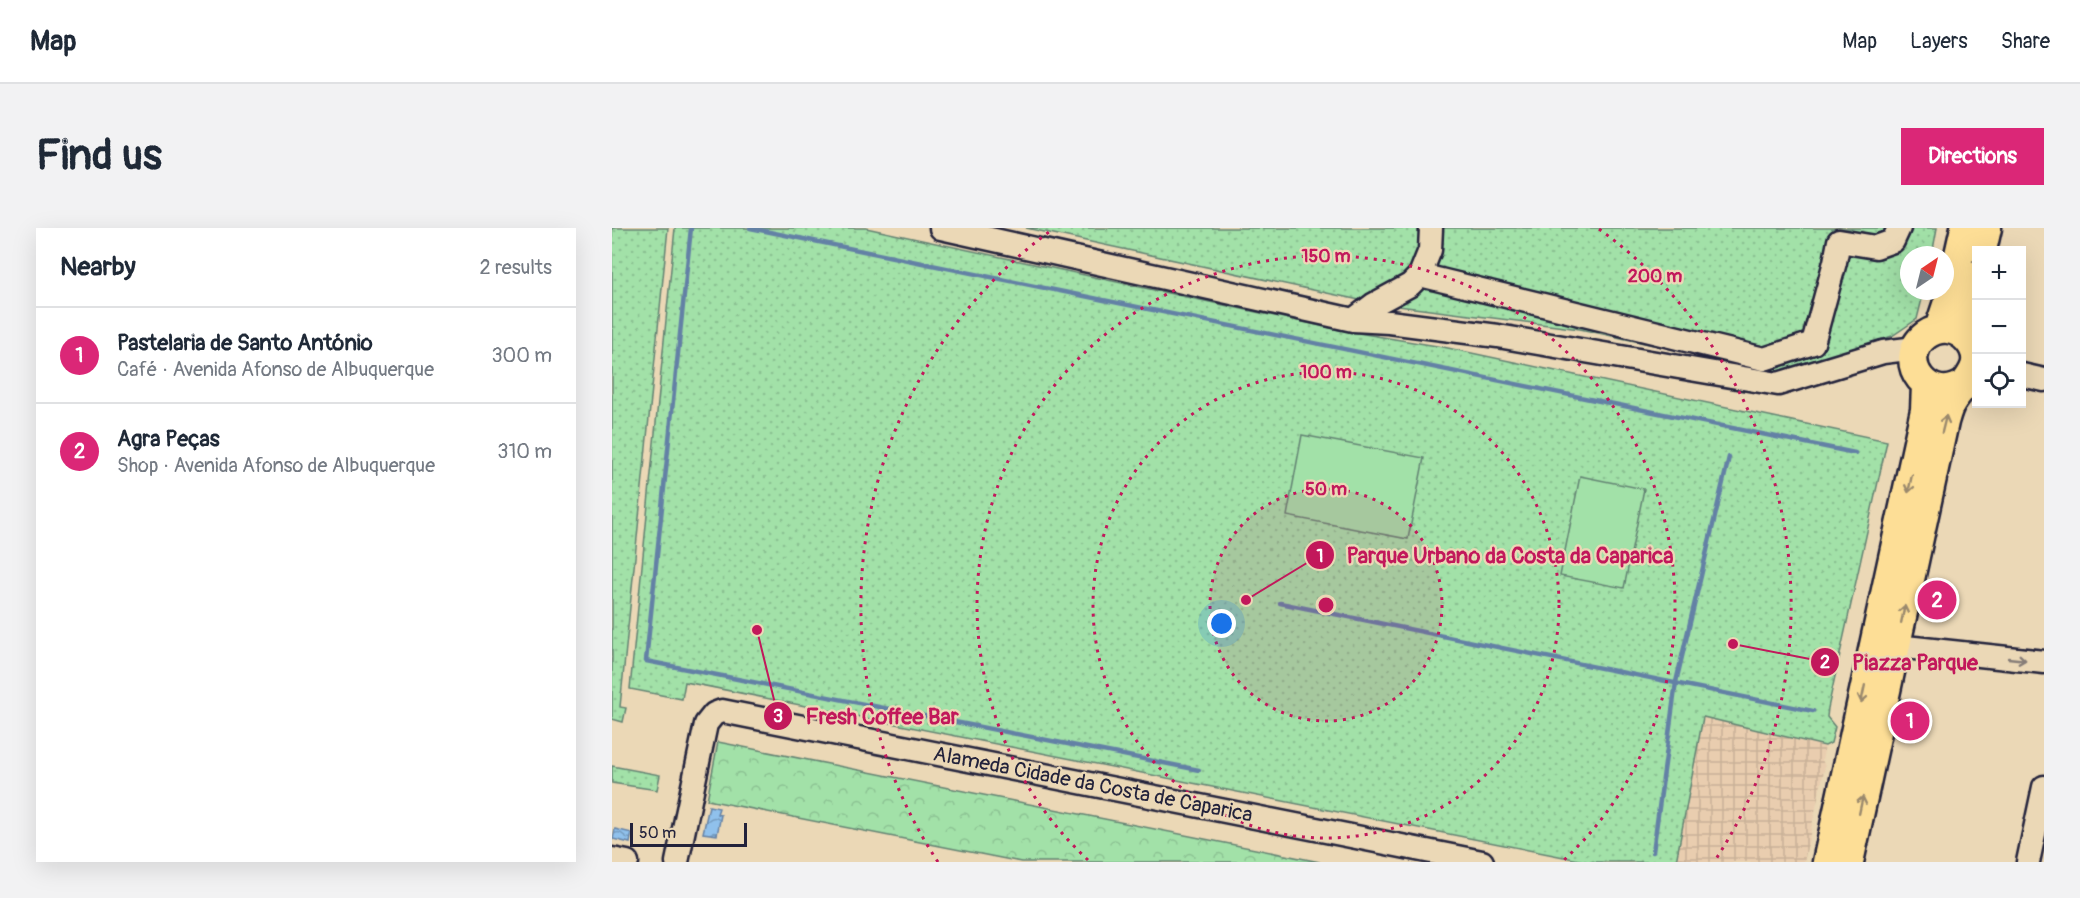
<!DOCTYPE html>
<meta charset="utf-8">
<style>
body{margin:0;font-family:Pangolin,sans-serif;background:#f2f2f3;color:#1f2937}
.controls{position:absolute;right:18px;top:18px;display:grid;overflow:hidden;border-radius:0px;box-shadow:0 6px 24px #0002}
.controls button{width:54px;height:54px;display:grid;place-items:center;padding:0;border:0;border-bottom:2px solid #e0e1e3;background:#fff;color:#1f2937;font:30px sans-serif}
.compass{position:absolute;left:1288px;top:18px;width:54px;height:54px;border-radius:50%;background:#fff;box-shadow:0 6px 24px #0002;rotate:35deg}
.scale{position:absolute;left:18px;bottom:15px;width:117px;box-sizing:border-box;padding-left:6px;border:3px solid #22223b;border-top:0;font-size:16px;line-height:21px;white-space:nowrap;color:#22223b;-webkit-text-stroke:4px #ebd8b6;paint-order:stroke}
.you{position:absolute;left:610px;top:396px;width:21px;height:21px;margin:-15px;border:4px solid #fff;border-radius:50%;background:#1a73e8;box-shadow:0 0 0 9px #1a73e833}
.badge{display:grid;place-items:center;width:39px;height:39px;border-radius:50%;background:#db2777;color:#fff;font-size:20px;font-weight:700}
.pin{position:absolute;translate:-50% -50%;border:3px solid #fff;box-shadow:0 2px 6px #0006}
.list{margin:0;padding:0;list-style:none}
h2{display:flex;justify-content:space-between;align-items:center;height:78px;margin:0;padding:0 24px;font-size:26px}
h2 small{font-size:20px;font-weight:400;color:#747a83}
.list li{display:grid;grid-template-columns:39px 1fr auto;gap:18px;align-items:center;box-sizing:border-box;height:96px;padding:0 24px;border-top:2px solid #e0e1e3}
.list b{display:block;font-size:22px;white-space:nowrap}
.list p{margin:0;font-size:20px;white-space:nowrap;color:#747a83}
.list em{font-size:20px;font-style:normal;color:#747a83}
.icon{flex:none;width:33px;height:33px;fill:none;stroke:currentColor;stroke-width:2;stroke-linecap:round;stroke-linejoin:round}
.map{position:relative;flex:none;width:1432px;height:634px;overflow:hidden;border-radius:0px}
header{display:flex;align-items:center;gap:36px;box-sizing:border-box;height:84px;padding:0 30px;background:#fff;border-bottom:2px solid #e0e1e3}
header strong{font-size:28px}
nav{display:flex;gap:33px;margin-inline-start:auto;font-size:21px}
.intro{display:flex;align-items:center;justify-content:space-between;box-sizing:border-box;height:144px;padding:0 36px}
h1{margin:0;font-size:42px}
.button{padding:15px 27px;border-radius:0px;background:#db2777;color:#fff;font-size:21px;font-weight:700}
main{display:flex;gap:36px;padding:0 36px}
aside{flex:1;background:#fff;border-radius:0px;box-shadow:0 6px 24px #0002}
.map>svg:first-child{display:block}
</style>
<header>
<strong>Map</strong>
<nav><a>Map</a><a>Layers</a><a>Share</a></nav>
</header>
<div class="intro"><h1>Find us</h1><a class="button">Directions</a></div>
<main>
<aside>
<h2>Nearby<small>2 results</small></h2>
<ul class="list">
<li><span class="badge">1</span><div><b>Pastelaria de Santo António</b><p>Café · Avenida Afonso de Albuquerque</p></div><em>300 m</em></li>
<li><span class="badge">2</span><div><b>Agra Peças</b><p>Shop · Avenida Afonso de Albuquerque</p></div><em>310 m</em></li>
</ul>
</aside>
<div class="map">
<svg width="1432" height="634" viewBox="0 0 1432 634">
<defs>
<pattern id="industrial-grid" width="8" height="8" patternUnits="userSpaceOnUse" patternTransform="scale(1.5)"><rect width="8" height="8" fill="#e9cdaf"/><path d="M0 4h8M4 0v8" fill="none" stroke="#c8b097"/></pattern>
<pattern id="grass-dots" width="8" height="8" patternUnits="userSpaceOnUse" patternTransform="scale(1.5)"><rect width="8" height="8" fill="#a2e1a8"/><path d="M2 2h.1M6 6h.1" fill="none" stroke="#8bc192" stroke-width="1.8" stroke-linecap="round"/></pattern>
<pattern id="forest-crowns" width="20" height="18" patternUnits="userSpaceOnUse" patternTransform="scale(1.5)"><rect width="20" height="18" fill="#a2e1a8"/><path d="M2 6a3 3 0 1 1 6 0M12 15a3 3 0 1 1 6 0" fill="none" stroke="#8bc192"/></pattern>
<pattern id="water-waves" width="16" height="10" patternUnits="userSpaceOnUse" patternTransform="scale(1.5)"><rect width="16" height="10" fill="#90c1ec"/><path d="M0 5q4-4 8 0t8 0" fill="none" stroke="#759cc0"/></pattern>
</defs>
<rect width="100%" height="100%" fill="#ebd8b6"/>
<filter id="ink" filterUnits="userSpaceOnUse"><feTurbulence type="fractalNoise" baseFrequency=".0167" numOctaves="2"/><feDisplacementMap in="SourceGraphic" scale="12" xChannelSelector="R" yChannelSelector="G"/><feConvolveMatrix kernelMatrix="1 2 1 2 8 2 1 2 1" color-interpolation-filters="sRGB"/></filter>
<g filter="url(#ink)">
<!-- industrial -->
<path fill="url(#industrial-grid)" d="M1091,489L1213,518L1210,532L1213,538L1192,634H1064Z"/>
<!-- grass -->
<path fill="url(#grass-dots)" stroke="#628272" stroke-width="1.5" d="M0,0H56L8,479L14,480L11,494L0,491Z
M63,0H254L728,102L831,119L1275,213L1216,480L1215,489L1223,499L1219,515L1213,518L1091,489L1064,634H977L73,454L70,471L18,461Z
M414,0H1325L1320,27H1297V63H1312L1305,91L1280,108L1170,145L968,101L786,78L761,77L752,73Z
M0,538L48,547L45,562L0,555Z"/>
<!-- forest -->
<path fill="url(#forest-crowns)" stroke="#628272" stroke-width="1.5" d="M106,514L708,634H409L95,572Z"/>
<!-- garden -->
<path fill="#a2e1a8" stroke="#628272" stroke-width="1.5" d="M690,207L812,230L796,311L675,288Z
M968,248L1032,261L1012,360L948,348Z"/>
<!-- water -->
<path fill="url(#water-waves)" stroke="#6481a5" stroke-width="1.5" d="M97,578L107,580L105,586L109,587L105,607L91,605Z
M3,601L20,605L18,615L1,611Z"/>
<g fill="none" stroke-linecap="round" stroke-linejoin="round">
<!-- stream -->
<path stroke="#6481a5" stroke-width="4.5" d="M79,0L34,433L587,542
M138,0L1243,225
M668,375L1201,483
M1041,624L1064,454L1117,229"/>
<!-- minor casing -->
<g stroke="#22223b" stroke-width="27">
<path id="minor" d="M329,0L741,92L777,94L886,108L1166,156L1271,124L1304,120
M808,47L1152,131L1201,115L1223,34L1227,13L1264,19L1281,13L1287,0
M741,92L761,77L798,57L808,47L818,22L819,0
M1410,147L1432,152
M1284,418L1432,434
M0,631L15,634
M65,634L94,496L102,486L110,483L870,634
M1416,634L1432,559"/>
</g>
<!-- major casing -->
<g stroke="#22223b" stroke-width="33">
<path id="major" d="M1370,22L1375,0
M1327,101L1337,71L1353,0
M1353,108L1364,47
M1215,634L1313,182L1314,157
M1237,634L1332,194C1334,187 1336,179 1340,173C1353,153 1377,136 1356,112C1351,106 1344,102 1336,101C1328,100 1320,103 1314,107C1281,132 1318,182 1355,154"/>
</g>
<!-- minor -->
<use href="#minor" stroke="#ebd8b6" stroke-width="22"/>
<!-- major -->
<use href="#major" stroke="#fdde96" stroke-width="28"/>
</g>
<!-- one-way arrows -->
<defs><path id="oneway-shaft" d="M-6 0H5M1.5-3L5.5 0L1.5 3" fill="none" stroke-width="1.6" stroke-linecap="round" stroke-linejoin="round" transform="scale(1.5)"/></defs>
<g stroke="#9a896d">
<use href="#oneway-shaft" transform="translate(1332 196) rotate(-76)"/>
<use href="#oneway-shaft" transform="translate(1298 256) rotate(102)"/>
<use href="#oneway-shaft" transform="translate(1291 386) rotate(-78)"/>
<use href="#oneway-shaft" transform="translate(1251 466) rotate(102)"/>
<use href="#oneway-shaft" transform="translate(1249 577) rotate(-78)"/>
</g>
<use stroke="#867d78" href="#oneway-shaft" transform="translate(1405 431) rotate(6)"/>
</g>
<!-- distance rings -->
<circle cx="714" cy="377" r="116" fill="#c2185b" fill-opacity=".12"/>
<g fill="none" stroke="#c2185b" stroke-width="3" stroke-dasharray="3 6">
<circle cx="714" cy="377" r="116"/>
<circle cx="714" cy="377" r="233"/>
<path d="M476 632A349 349 0 1 1 952 632"/>
<path d="M326 634A465 465 0 0 1 441 1M987 1A465 465 0 0 1 1102 634"/>
</g>
<g text-anchor="middle" stroke-width="4.5" stroke-linejoin="round" paint-order="stroke">
<!-- street labels -->
<g font-size="21" fill="#22223b" stroke="#ebd8b6">
<text transform="translate(481 556) rotate(11)" y="7">Alameda Cidade da Costa de Caparica</text>
</g>
</g>
<circle cx="714" cy="377" r="9" fill="#c2185b" stroke="#ebd8b6" stroke-width="3"/>
<g font-size="18" text-anchor="middle" font-weight="bold" fill="#c2185b" stroke="#ebd8b6" stroke-width="4.5" stroke-linejoin="round" paint-order="stroke">
<text x="714" y="34">150 m</text>
<text x="1043" y="54">200 m</text>
<text x="714" y="150">100 m</text>
<text x="714" y="267">50 m</text>
</g>
<!-- callouts -->
<path fill="none" stroke="#c2185b" stroke-width="2" d="M634 372L708 327M1121 416L1213 434M145 402L166 488"/>
<g fill="#c2185b" stroke="#ebd8b6" stroke-width="2">
<circle cx="634" cy="372" r="6"/>
<circle cx="1121" cy="416" r="6"/>
<circle cx="145" cy="402" r="6"/>
<circle cx="708" cy="327" r="15"/>
<circle cx="1213" cy="434" r="15"/>
<circle cx="166" cy="488" r="15"/>
</g>
<g font-size="18" text-anchor="middle" font-weight="bold" fill="#fff">
<text x="708" y="334">1</text>
<text x="1213" y="440">2</text>
<text x="166" y="494">3</text>
</g>
<g font-size="22" text-anchor="middle" font-weight="bold" fill="#c2185b" stroke="#ebd8b6" stroke-width="4.5" stroke-linejoin="round" paint-order="stroke">
<text x="898" y="335">Parque Urbano da Costa da Caparica</text>
<text x="1303" y="442">Piazza Parque</text>
<text x="270" y="496">Fresh Coffee Bar</text>
</g>
</svg>
<div class="controls">
<button>+</button>
<button>−</button>
<button><svg class="icon" aria-label="locate" viewBox="0 0 24 24"><circle cx="12" cy="12" r="6"/><path d="M12 2v4M12 18v4M2 12h4M18 12h4"/></svg></button>
</div>
<svg class="compass" viewBox="-18 -18 36 36"><path d="M0-13l5 13h-10z" fill="#e53935"/><path d="M0 13l5-13h-10z" fill="#747a83"/></svg>
<div class="scale">50 m</div>
<div class="you"></div>
<div class="pin badge" style="left:1298px;top:493px">1</div>
<div class="pin badge" style="left:1325px;top:372px">2</div>
</div>
</main>
